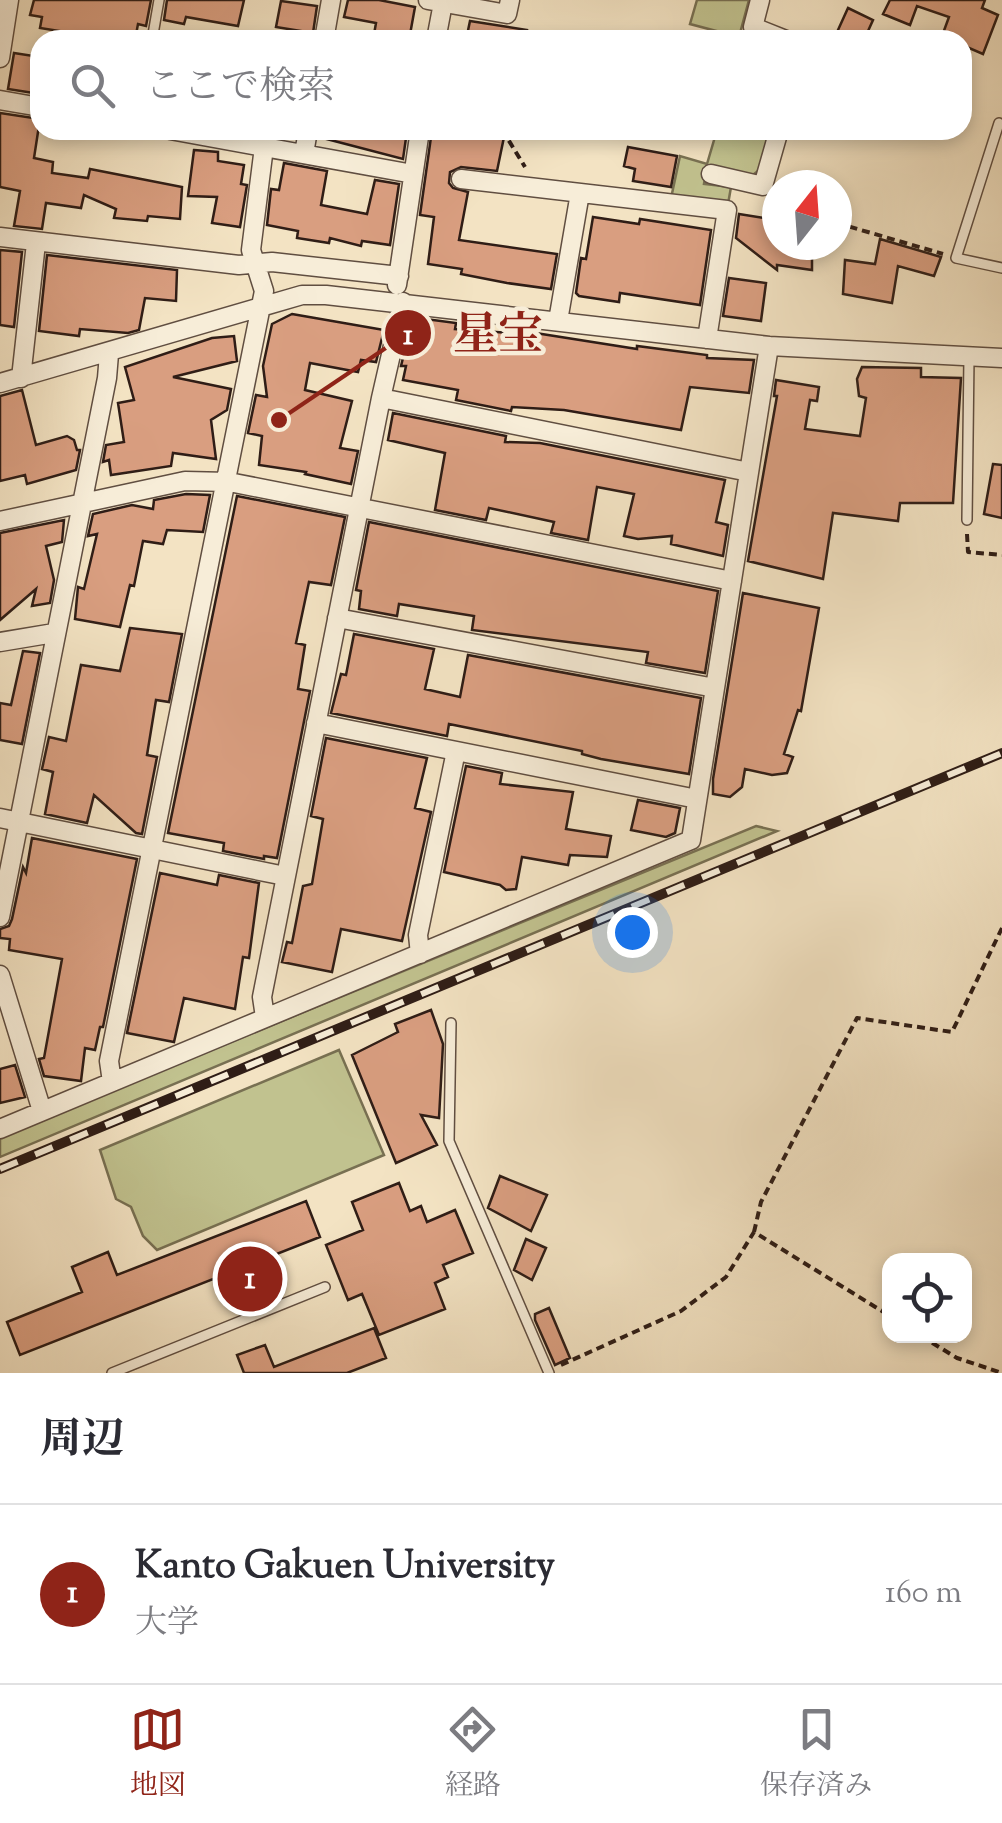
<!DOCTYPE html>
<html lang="ja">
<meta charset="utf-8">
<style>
body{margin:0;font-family:"Sorts Mill Goudy","Noto Serif JP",serif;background:#f7f7f7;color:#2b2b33}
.controls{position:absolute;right:30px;bottom:30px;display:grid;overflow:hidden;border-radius:20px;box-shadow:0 5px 15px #0003}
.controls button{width:90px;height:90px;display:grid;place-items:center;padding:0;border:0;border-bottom:2px solid #e1e1e2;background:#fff;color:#2b2b33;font:50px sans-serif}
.compass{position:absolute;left:762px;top:170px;width:90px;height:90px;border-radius:50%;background:#fff;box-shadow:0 5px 15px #0003;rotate:17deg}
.you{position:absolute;left:632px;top:932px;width:35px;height:35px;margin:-25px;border:8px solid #fff;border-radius:50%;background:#1a73e8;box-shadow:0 0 0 15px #1a73e833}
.badge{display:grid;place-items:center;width:65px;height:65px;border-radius:50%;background:#8f2418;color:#fff;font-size:32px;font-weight:700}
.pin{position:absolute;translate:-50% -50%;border:5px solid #fff;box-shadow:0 2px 10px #0006}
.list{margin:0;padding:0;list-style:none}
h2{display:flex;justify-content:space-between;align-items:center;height:130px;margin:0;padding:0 40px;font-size:42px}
h2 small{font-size:32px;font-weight:400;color:#7c7c81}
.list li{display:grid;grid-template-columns:65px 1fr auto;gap:30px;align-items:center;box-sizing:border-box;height:180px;padding:0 40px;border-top:2px solid #e1e1e2}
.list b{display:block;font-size:38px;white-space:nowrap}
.list p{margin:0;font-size:32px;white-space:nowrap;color:#7c7c81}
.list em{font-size:32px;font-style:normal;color:#7c7c81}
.icon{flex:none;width:55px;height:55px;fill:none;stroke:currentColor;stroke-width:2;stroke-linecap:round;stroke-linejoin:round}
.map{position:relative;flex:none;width:1002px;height:1373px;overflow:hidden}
.search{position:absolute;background:#fff;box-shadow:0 5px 15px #0003;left:30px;right:30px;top:30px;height:110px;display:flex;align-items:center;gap:25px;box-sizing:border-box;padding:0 35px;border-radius:30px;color:#7c7c81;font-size:38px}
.sheet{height:310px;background:#fff}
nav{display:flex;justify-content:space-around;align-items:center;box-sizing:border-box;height:140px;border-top:2px solid #e1e1e2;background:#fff;font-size:28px;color:#7c7c81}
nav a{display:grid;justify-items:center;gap:5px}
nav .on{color:#8f2418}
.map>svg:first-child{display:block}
</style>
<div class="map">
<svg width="1002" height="1373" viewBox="0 0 1002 1373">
<rect width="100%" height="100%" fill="#f3e3c3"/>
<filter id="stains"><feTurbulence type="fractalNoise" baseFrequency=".002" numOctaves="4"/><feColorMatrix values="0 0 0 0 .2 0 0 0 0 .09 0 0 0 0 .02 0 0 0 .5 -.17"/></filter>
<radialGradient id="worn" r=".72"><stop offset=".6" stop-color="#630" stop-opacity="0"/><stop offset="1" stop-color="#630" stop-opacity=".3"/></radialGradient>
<!-- green -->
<path fill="#c1c28f" stroke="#787052" stroke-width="2.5" d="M697,0H749L739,37L690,24Z
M717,130H771L762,168L750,177L707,165L704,184L731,187L727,210L670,203L680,156L707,164Z
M756,826L777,831L0,1157V1137Z
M339,1050L384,1155L157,1250L143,1236L131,1207L116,1199L100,1150Z"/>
<!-- building -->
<path fill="#d99e80" stroke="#2f1d16" stroke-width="2.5" d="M34,0H151L146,26L138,24L135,40H116L40,28L42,17L30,15Z
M167,0H244L238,26L186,17L184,24L164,20Z
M348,0H379L415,7L409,40H373L376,23L344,17Z
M890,0H985L982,8L998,15L983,54L962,45V40L942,36L949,17L917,6L910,25L883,14Z
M281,1L317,6L313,33L276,27Z
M848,8L873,20L864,40L838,30Z
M470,21L527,30L526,40H466Z
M14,53L40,57V94L8,89Z
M0,113L40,119L34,158L53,162L52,173L88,178L90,169L182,187L180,219L148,216L147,221L114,218L116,209L84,195L81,208L46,203L42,229L14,226L20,191L0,187Z
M320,130L407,131L403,159L319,137Z
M432,130L504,137L497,171L461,167L450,172L449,183L453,188L468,192L459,240L557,254L551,289L507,283L461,274L462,269L428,264L434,217L420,215Z
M628,147L677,156L671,187L633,181L635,169L624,166Z
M194,150L218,152V161L244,165L241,184L247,185L240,227L212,223L217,197L188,196Z
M284,163L327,171L321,205L367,214L375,180L399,184L390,245L362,241L361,246L330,238L329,243L297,238L298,231L267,225L271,189L279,190Z
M739,214L777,220V245H812V270L777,265V270L736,238Z
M593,217L639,224L640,219L711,230L700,305L620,293L619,302L579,296L576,293L581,258L586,259Z
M880,239L941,257L934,276L898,266L892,303L843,294L845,260L875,264Z
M0,250L22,252L14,327L0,325Z
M47,255L177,270L176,301L145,298L139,330L128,333L80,329L79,336L39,331Z
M729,278L766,283L761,321L723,316Z
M292,314L384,330L376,362L361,360L358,372L310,363L305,390L352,401L340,448L358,451L351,484L305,474L306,472L259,465L262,436L248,433L256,395L267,397L263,366L272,324Z
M418,318L456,323L455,329L510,333V329L637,349V346L707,355V358L754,360L749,393L690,387L681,430L564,410L512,407L511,411L456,400L458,390L403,380L406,366H401L409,334L417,335Z
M234,336L237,361L173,377L231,389L227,410L211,420L216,459L173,453L171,466L111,475L109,460L103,462L106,445L124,442L118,403L134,400L125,367L212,338Z
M862,367L921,368V377L961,378L953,503H900L898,521L833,513L823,579L748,561L777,396H774L776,380L819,387L817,401L810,400L805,429L860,436L866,398L859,396L857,379Z
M22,390L36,445L67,436L74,440L77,450H80L76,470L27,484L25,475L0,481V396Z
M393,413L506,436L505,442L540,443L725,480L716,522L728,525L723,556L671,544L672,536L638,539L624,536L634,494L597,487L588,540L551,533L554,522L489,508L486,520L435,510L445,453L388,440Z
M993,464L1002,465V518L984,514Z
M186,494L210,495L203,532L167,530L163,544L143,541L134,586L130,585L120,627L75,619L78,587L84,589L97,534L88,536L93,514L132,505L153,509L154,500Z
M237,496L345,517L331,585L309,582L296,643L305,645L298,689L310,691L277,858L264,856V859L223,851L224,843L168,833Z
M64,520L62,542L46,546L54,580L50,603L32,606L36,589L0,620V533Z
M369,522L718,591L705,673L646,663L648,652L472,630L474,616L399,604L397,616L359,609L361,591L356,590Z
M743,593L819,608L801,711L798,710L784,754L793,757L787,773L772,775L745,769L742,787L730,797L713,794V779Z
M130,628L182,634L169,702L156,700L147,755L157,757L142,834L136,833L94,795L87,823L45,814L53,772L42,769L49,737L66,741L81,665L120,671Z
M354,634L434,649L425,689L460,697L468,655L701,698L689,774L601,759L582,754V751L449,724L447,736L331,713L341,674L346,675Z
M23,651L40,653L22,744L0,740V703L11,705Z
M326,738L427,758L415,808L431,812L402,941L341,929L332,972L282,962L287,942L292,943L303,886L312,884L323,819L311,816Z
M466,766L502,773L500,784L573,792L566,829L611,836L607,857L570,855L568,865L522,857L516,889L506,890L500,885L444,872Z
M638,800L680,808L675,833L666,837L631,830Z
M32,838L137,859L103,1027H100L95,1050L85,1048L81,1081L44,1076L39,1059L44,1058L62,959L9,950L10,939L0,938V929L9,926L12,919L23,867L26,873Z
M160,873L217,885L219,875L259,883L249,958L243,957L235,1009L184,998L174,1042L127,1033Z
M431,1010L443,1044L439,1118L421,1115L437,1145L396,1163L352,1055L398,1032L395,1024Z
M15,1065L25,1097L0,1103V1069Z
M500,1176L547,1195L531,1231L488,1208Z
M399,1183L410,1211L421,1206L427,1222L455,1210L473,1253L443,1265L448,1277L435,1283L445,1309L379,1335L362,1294L348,1300L326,1245L363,1230L352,1202Z
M306,1201L320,1237L20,1355L7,1322L82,1292L72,1267L108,1252L117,1275Z
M526,1239L546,1248L532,1280L514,1270Z
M549,1308L570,1358L555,1365L535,1320V1314Z
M374,1328L386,1358L347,1373H244L237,1355L265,1345L274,1367Z"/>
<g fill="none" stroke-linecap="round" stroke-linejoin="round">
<!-- service casing -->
<g stroke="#604e41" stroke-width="12">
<path id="service" d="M152,40L159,0
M999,123L956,258L1002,268
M967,520L969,357
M451,1023L449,1141L549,1373
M112,1373L325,1287"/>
</g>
<!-- minor casing -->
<g stroke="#604e41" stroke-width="21">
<path id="minor" d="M428,0L507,14L510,0
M760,0L753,27L786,40
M324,40L331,0
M436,40L443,3
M0,58L9,0
M0,100L40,107
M170,130L413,174
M304,154L308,130
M711,174L763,186L779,130
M461,179L727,210L707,339
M0,237L239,265L272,262L399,276
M397,285L420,130
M558,321L580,193
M21,378L36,243
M0,383L302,295H326L769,346L1002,358
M381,398L749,472
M0,521L185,481L229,482L732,581
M337,618L715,688
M0,642L54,633
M316,723L697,799
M0,818L285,876
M0,917L107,378L109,354
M420,954L418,935L456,751
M0,975L42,1111
M265,1017L262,997L381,398L403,302
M112,1082L109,1061L264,291L251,250L264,147
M0,1129L691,840L769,346"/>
</g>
<!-- path -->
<path stroke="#2f1d16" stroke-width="4" stroke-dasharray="8 5" stroke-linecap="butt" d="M473,130L506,136L525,167
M837,223L943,254
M967,534L968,552L1002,555
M754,1232L761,1202L857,1018L952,1032L1002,928
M921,1336L957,1358L1002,1373
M561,1365L681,1311L726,1277L754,1232L890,1316"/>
<!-- service -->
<use href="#service" stroke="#f7edd8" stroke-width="9"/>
<!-- minor -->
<use href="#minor" stroke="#f7edd8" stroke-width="18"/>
<!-- rail casing -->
<g stroke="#2f1d16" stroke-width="10">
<path id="rail" d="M0,1169L1002,753"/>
</g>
<!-- rail -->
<use href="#rail" stroke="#f7edd8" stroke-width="6" stroke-dasharray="19" stroke-linecap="butt"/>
</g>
<!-- callouts -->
<path fill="none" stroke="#8f2418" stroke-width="4" d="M279 420L408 333"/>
<g fill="#8f2418" stroke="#f7edd8" stroke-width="4">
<circle cx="279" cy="420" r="10"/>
<circle cx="408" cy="333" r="25"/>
</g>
<g font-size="30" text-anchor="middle" font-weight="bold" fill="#fff">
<text x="408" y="344">1</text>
</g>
<g font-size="45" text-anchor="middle" font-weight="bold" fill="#8f2418" stroke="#f7edd8" stroke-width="9" stroke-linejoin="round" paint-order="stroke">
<text x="498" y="349">星宝</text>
</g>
<rect width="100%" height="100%" filter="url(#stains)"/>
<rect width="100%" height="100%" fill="url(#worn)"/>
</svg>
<div class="controls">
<button><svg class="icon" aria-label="locate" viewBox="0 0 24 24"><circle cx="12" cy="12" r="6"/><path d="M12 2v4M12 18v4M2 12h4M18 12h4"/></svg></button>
</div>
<svg class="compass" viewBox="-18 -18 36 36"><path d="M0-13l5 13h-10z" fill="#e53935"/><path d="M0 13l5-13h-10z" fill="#7c7c81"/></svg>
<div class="you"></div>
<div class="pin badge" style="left:250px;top:1279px">1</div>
<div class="search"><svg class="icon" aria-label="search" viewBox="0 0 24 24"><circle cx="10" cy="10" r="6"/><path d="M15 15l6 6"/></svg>ここで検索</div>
</div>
<section class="sheet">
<h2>周辺<small></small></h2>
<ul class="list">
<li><span class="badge">1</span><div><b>Kanto Gakuen University</b><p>大学</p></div><em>160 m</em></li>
</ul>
</section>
<nav>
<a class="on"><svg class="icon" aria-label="map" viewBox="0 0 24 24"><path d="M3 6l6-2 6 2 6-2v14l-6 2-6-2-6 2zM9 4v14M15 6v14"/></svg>地図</a>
<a><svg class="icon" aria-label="directions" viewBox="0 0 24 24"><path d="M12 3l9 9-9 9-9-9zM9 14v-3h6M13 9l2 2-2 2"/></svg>経路</a>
<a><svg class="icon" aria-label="saved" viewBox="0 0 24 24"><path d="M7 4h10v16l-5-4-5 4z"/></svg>保存済み</a>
</nav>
